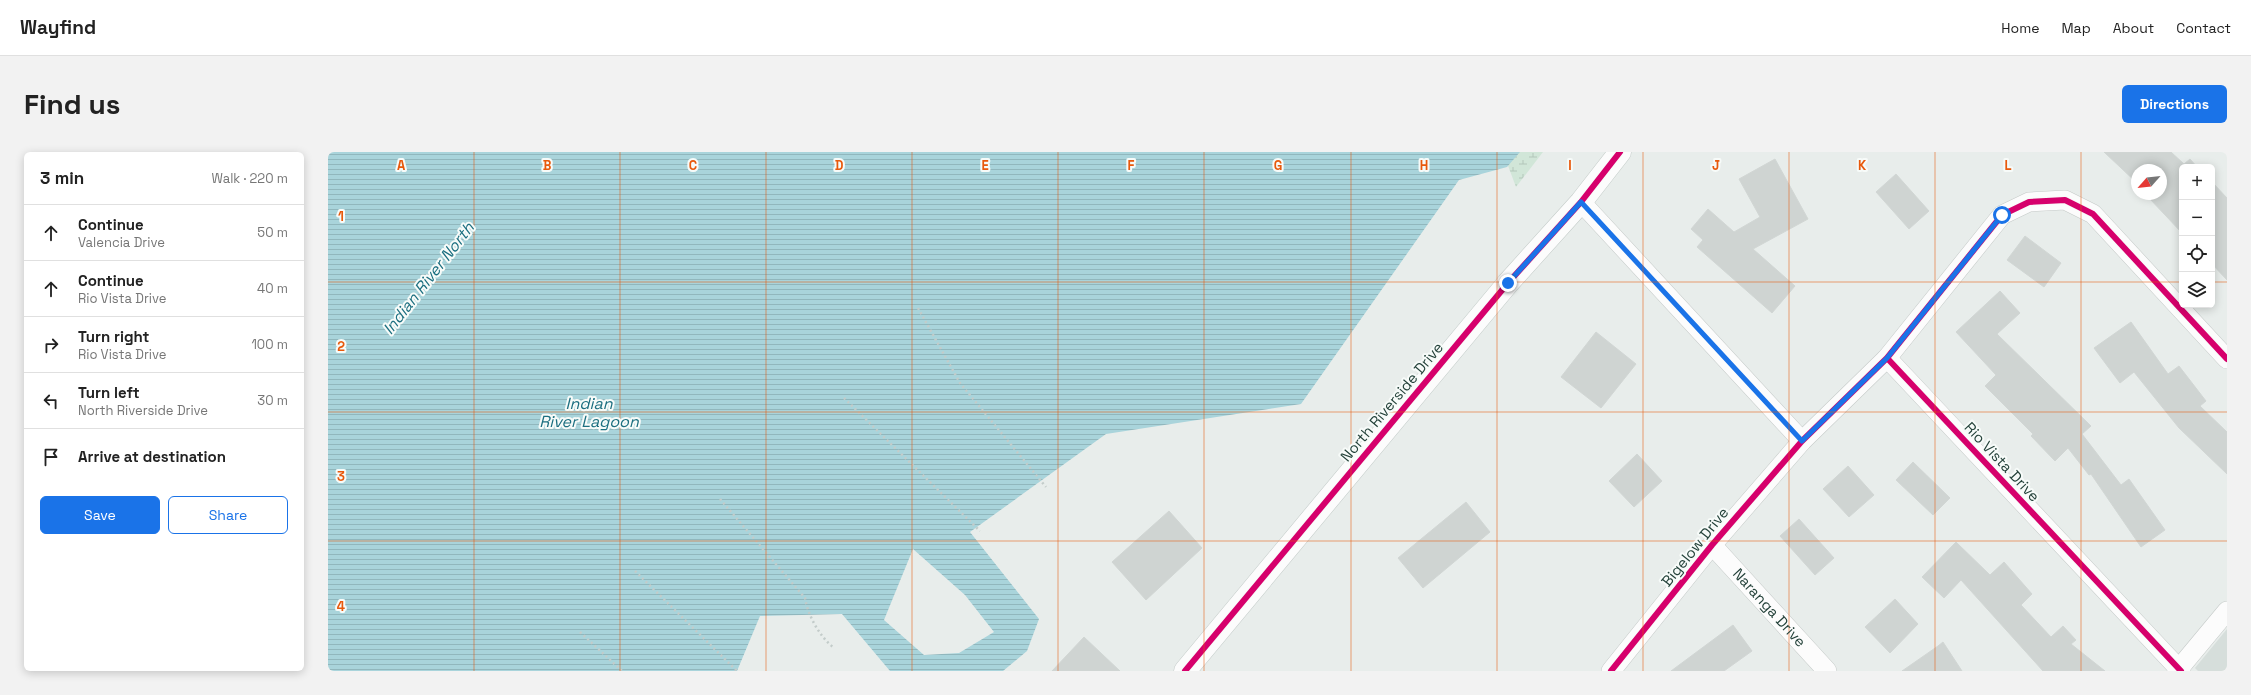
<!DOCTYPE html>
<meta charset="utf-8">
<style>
body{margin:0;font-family:"Space Grotesk",sans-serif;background:#f2f2f2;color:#222}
.controls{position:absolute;right:12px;top:12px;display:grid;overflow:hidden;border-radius:6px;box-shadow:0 2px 10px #0003}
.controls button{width:36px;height:36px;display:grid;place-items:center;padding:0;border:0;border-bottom:1px solid #e0e0e0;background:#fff;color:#222;font:20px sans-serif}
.compass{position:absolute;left:1803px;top:12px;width:36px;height:36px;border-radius:50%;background:#fff;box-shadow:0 2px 10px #0003;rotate:243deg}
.stop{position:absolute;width:12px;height:12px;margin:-9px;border:3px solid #1a73e8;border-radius:50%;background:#fff}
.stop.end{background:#1a73e8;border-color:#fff;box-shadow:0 1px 4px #0008}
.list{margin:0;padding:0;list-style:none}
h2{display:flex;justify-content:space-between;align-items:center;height:52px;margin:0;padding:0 16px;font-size:17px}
h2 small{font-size:13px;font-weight:400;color:#767676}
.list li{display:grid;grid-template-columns:26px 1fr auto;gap:12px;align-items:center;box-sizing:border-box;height:56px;padding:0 16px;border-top:1px solid #e0e0e0}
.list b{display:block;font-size:15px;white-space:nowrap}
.list p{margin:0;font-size:13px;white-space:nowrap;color:#767676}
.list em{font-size:13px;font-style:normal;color:#767676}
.actions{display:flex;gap:8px;padding:12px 16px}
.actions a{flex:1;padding:9px 0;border:1px solid #1a73e8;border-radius:6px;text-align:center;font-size:14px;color:#1a73e8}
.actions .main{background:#1a73e8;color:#fff}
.icon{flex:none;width:22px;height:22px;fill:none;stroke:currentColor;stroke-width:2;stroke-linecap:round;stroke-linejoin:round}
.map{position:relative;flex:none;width:1899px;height:519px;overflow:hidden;border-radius:6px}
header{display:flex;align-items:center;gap:24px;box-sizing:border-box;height:56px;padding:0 20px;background:#fff;border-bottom:1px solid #e0e0e0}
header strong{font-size:19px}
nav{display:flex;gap:22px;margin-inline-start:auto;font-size:14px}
.intro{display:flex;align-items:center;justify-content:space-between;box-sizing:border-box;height:96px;padding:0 24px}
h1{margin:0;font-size:28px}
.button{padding:10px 18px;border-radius:6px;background:#1a73e8;color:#fff;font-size:14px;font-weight:700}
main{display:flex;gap:24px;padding:0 24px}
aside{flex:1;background:#fff;border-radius:6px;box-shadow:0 2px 10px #0003}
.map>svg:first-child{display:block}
</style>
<header>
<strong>Wayfind</strong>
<nav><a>Home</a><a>Map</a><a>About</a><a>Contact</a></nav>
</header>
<div class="intro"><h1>Find us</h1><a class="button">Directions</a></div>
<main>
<aside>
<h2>3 min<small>Walk · 220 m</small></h2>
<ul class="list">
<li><svg class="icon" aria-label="ahead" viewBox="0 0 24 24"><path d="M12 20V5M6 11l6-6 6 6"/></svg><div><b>Continue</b><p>Valencia Drive</p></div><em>50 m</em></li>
<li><svg class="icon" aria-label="ahead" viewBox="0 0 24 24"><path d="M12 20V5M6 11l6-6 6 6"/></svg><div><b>Continue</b><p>Rio Vista Drive</p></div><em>40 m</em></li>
<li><svg class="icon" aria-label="right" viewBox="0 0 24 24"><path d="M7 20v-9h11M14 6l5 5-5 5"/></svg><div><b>Turn right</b><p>Rio Vista Drive</p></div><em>100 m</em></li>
<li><svg class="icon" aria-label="left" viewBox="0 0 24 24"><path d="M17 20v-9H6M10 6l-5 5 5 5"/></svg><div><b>Turn left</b><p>North Riverside Drive</p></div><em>30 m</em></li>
<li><svg class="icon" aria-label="arrive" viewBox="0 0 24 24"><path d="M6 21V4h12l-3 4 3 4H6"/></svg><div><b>Arrive at destination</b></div></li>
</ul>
<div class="actions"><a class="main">Save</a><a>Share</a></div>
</aside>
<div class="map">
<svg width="1899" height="519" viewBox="0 0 1899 519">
<defs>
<pattern id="wetland-marsh" width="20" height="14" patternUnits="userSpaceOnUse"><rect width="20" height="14" fill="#d1e6d8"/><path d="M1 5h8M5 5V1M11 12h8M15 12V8" fill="none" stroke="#b3c6ba"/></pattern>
<pattern id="water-rules" width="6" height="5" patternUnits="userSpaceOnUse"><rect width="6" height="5" fill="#a9d4db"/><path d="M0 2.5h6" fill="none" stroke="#91b7bd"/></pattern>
</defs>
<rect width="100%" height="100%" fill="#e8edeb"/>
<!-- built -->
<path fill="#d6dedb" d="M1899,477V519H1870L1867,516Z"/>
<!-- wetland -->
<path fill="url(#wetland-marsh)" d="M1189,0H1215L1188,35L1179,11Z"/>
<!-- water -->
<path fill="url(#water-rules)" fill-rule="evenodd" d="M0,0H1192L1179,15L1131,28L973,252L778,282L642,380L711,467L699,499L675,519H562L514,462L432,464L409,519H0ZM585,397L637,443L666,480L631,501L596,503L556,468Z"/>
<!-- building -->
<path fill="#cfd4d2" stroke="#d1d6d4" d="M1776,0H1843L1856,12L1862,7L1869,15H1854V81L1821,46L1823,44L1821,42H1833V18H1809V31Z
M1447,7L1480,67L1425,97L1467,134L1444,161L1369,95L1375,88L1363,77L1380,57L1406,80L1432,65L1411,27Z
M1568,22L1601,59L1581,77L1548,40Z
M1884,30L1899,46V128L1884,112Z
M1697,84L1733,111L1716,135L1679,108Z
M1672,139L1692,161L1669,182L1763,274L1754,282L1793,333L1801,327L1837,378L1813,395L1763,322L1761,323L1740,296L1727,309L1703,284L1705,282L1657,234L1668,223L1628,180Z
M1803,170L1840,222L1851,214L1878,249L1872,254L1899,280V322L1851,276L1806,220L1792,231L1766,196Z
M1268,180L1308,212L1273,256L1233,225Z
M1309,302L1334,329L1306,355L1281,329Z
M1585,310L1622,346L1605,363L1568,328Z
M1520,314L1546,343L1521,365L1495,337Z
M1138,350L1162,380L1095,436L1070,406Z
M841,359L874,396L818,448L784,410Z
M1471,367L1506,406L1487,423L1452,384Z
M1628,390L1662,423L1676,410L1704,442L1693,453L1723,485L1735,474L1748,488L1743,492L1777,519H1715L1633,428L1616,446L1594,425Z
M1567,447L1590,472L1562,501L1537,475Z
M1405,473L1424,499L1396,519H1343Z
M756,485L792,519H724Z
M1615,490L1634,519H1574L1610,494Z"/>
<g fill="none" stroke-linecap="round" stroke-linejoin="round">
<!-- street casing -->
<g stroke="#c5cac8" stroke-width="20">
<g id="street">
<path d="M1253,50L1474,289"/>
<path d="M1559,206L1853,519"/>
<path id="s1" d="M1384,393L1499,519"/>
<path d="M1283,519L1384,393L1474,289L1559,206L1674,63L1701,50L1737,48L1765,62L1899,207"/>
<path d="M1849,519L1899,459"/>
</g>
</g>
<!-- secondary casing -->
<g stroke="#c3cbc8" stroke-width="23">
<path id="secondary" d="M857,519L1180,131L1253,50L1292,0"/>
</g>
<!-- path -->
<path stroke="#c3ccca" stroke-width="2.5" stroke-dasharray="2 3" stroke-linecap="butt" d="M590,156L632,231L718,335
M516,246L652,379
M392,347L477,446C480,463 491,484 505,495
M307,419L409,519
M252,480L294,519"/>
<!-- street -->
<use href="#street" stroke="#fcfcfc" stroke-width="19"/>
<!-- secondary -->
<use href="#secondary" stroke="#fcfcfc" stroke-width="22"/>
<!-- cycleway casing -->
<g stroke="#f7fbf9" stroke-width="8">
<path id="cycleway" d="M1559,206L1853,519
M857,519L1180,131L1253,50L1292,0
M1283,519L1384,393L1474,289L1559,206L1674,63L1701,50L1737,48L1765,62L1899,207"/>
</g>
<!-- cycleway -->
<use href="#cycleway" stroke="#d6006c" stroke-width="6"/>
</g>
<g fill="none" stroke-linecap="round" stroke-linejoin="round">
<!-- route -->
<path stroke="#1a73e8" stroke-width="5" d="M1180,131L1253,50L1474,289L1559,206L1674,63"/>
</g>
<!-- grid -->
<path fill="none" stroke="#e8590c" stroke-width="1" stroke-opacity="0.55" d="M146,0V519M292,0V519M438,0V519M584,0V519M730,0V519M876,0V519M1023,0V519M1169,0V519M1315,0V519M1461,0V519M1607,0V519M1753,0V519M0,130H1854M1884,130H1899M0,260H1899M0,389H1899"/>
<g text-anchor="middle" stroke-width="4" stroke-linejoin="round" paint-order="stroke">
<!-- street labels -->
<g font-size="15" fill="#24423a" stroke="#f7fbf9">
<text transform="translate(1064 250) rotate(-50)" y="5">North Riverside Drive</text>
<text transform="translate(1674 310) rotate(47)" y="5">Rio Vista Drive</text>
<text transform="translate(1367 395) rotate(-51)" y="5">Bigelow Drive</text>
<text dy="5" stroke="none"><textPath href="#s1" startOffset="85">Naranga Drive</textPath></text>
</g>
<!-- water labels -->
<g font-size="16" font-style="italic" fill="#1c6f80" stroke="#f7fbf9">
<text transform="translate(100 126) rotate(-52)" y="6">Indian River North</text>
<text x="261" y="257">Indian<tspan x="261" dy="18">River Lagoon</tspan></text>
</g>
</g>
<g font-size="13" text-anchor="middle" font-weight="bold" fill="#e8590c" stroke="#f7fbf9" stroke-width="4" stroke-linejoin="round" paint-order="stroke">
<text x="73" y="18">A</text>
<text x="219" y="18">B</text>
<text x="365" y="18">C</text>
<text x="511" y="18">D</text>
<text x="657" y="18">E</text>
<text x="803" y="18">F</text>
<text x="950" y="18">G</text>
<text x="1096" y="18">H</text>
<text x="1242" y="18">I</text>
<text x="1388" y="18">J</text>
<text x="1534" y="18">K</text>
<text x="1680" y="18">L</text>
<text x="13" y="69">1</text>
<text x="13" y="199">2</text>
<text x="13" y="329">3</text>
<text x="13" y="459">4</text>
</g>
</svg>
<div class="controls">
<button>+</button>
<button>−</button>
<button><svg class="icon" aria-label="locate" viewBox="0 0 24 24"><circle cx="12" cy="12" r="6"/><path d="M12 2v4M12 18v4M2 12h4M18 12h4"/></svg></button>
<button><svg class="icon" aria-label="layers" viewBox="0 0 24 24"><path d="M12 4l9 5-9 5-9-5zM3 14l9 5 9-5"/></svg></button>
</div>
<svg class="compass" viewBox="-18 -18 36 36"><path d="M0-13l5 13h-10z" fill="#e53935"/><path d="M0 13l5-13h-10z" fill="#767676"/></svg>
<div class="stop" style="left:1674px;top:63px"></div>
<div class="stop end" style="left:1180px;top:131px"></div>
</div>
</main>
